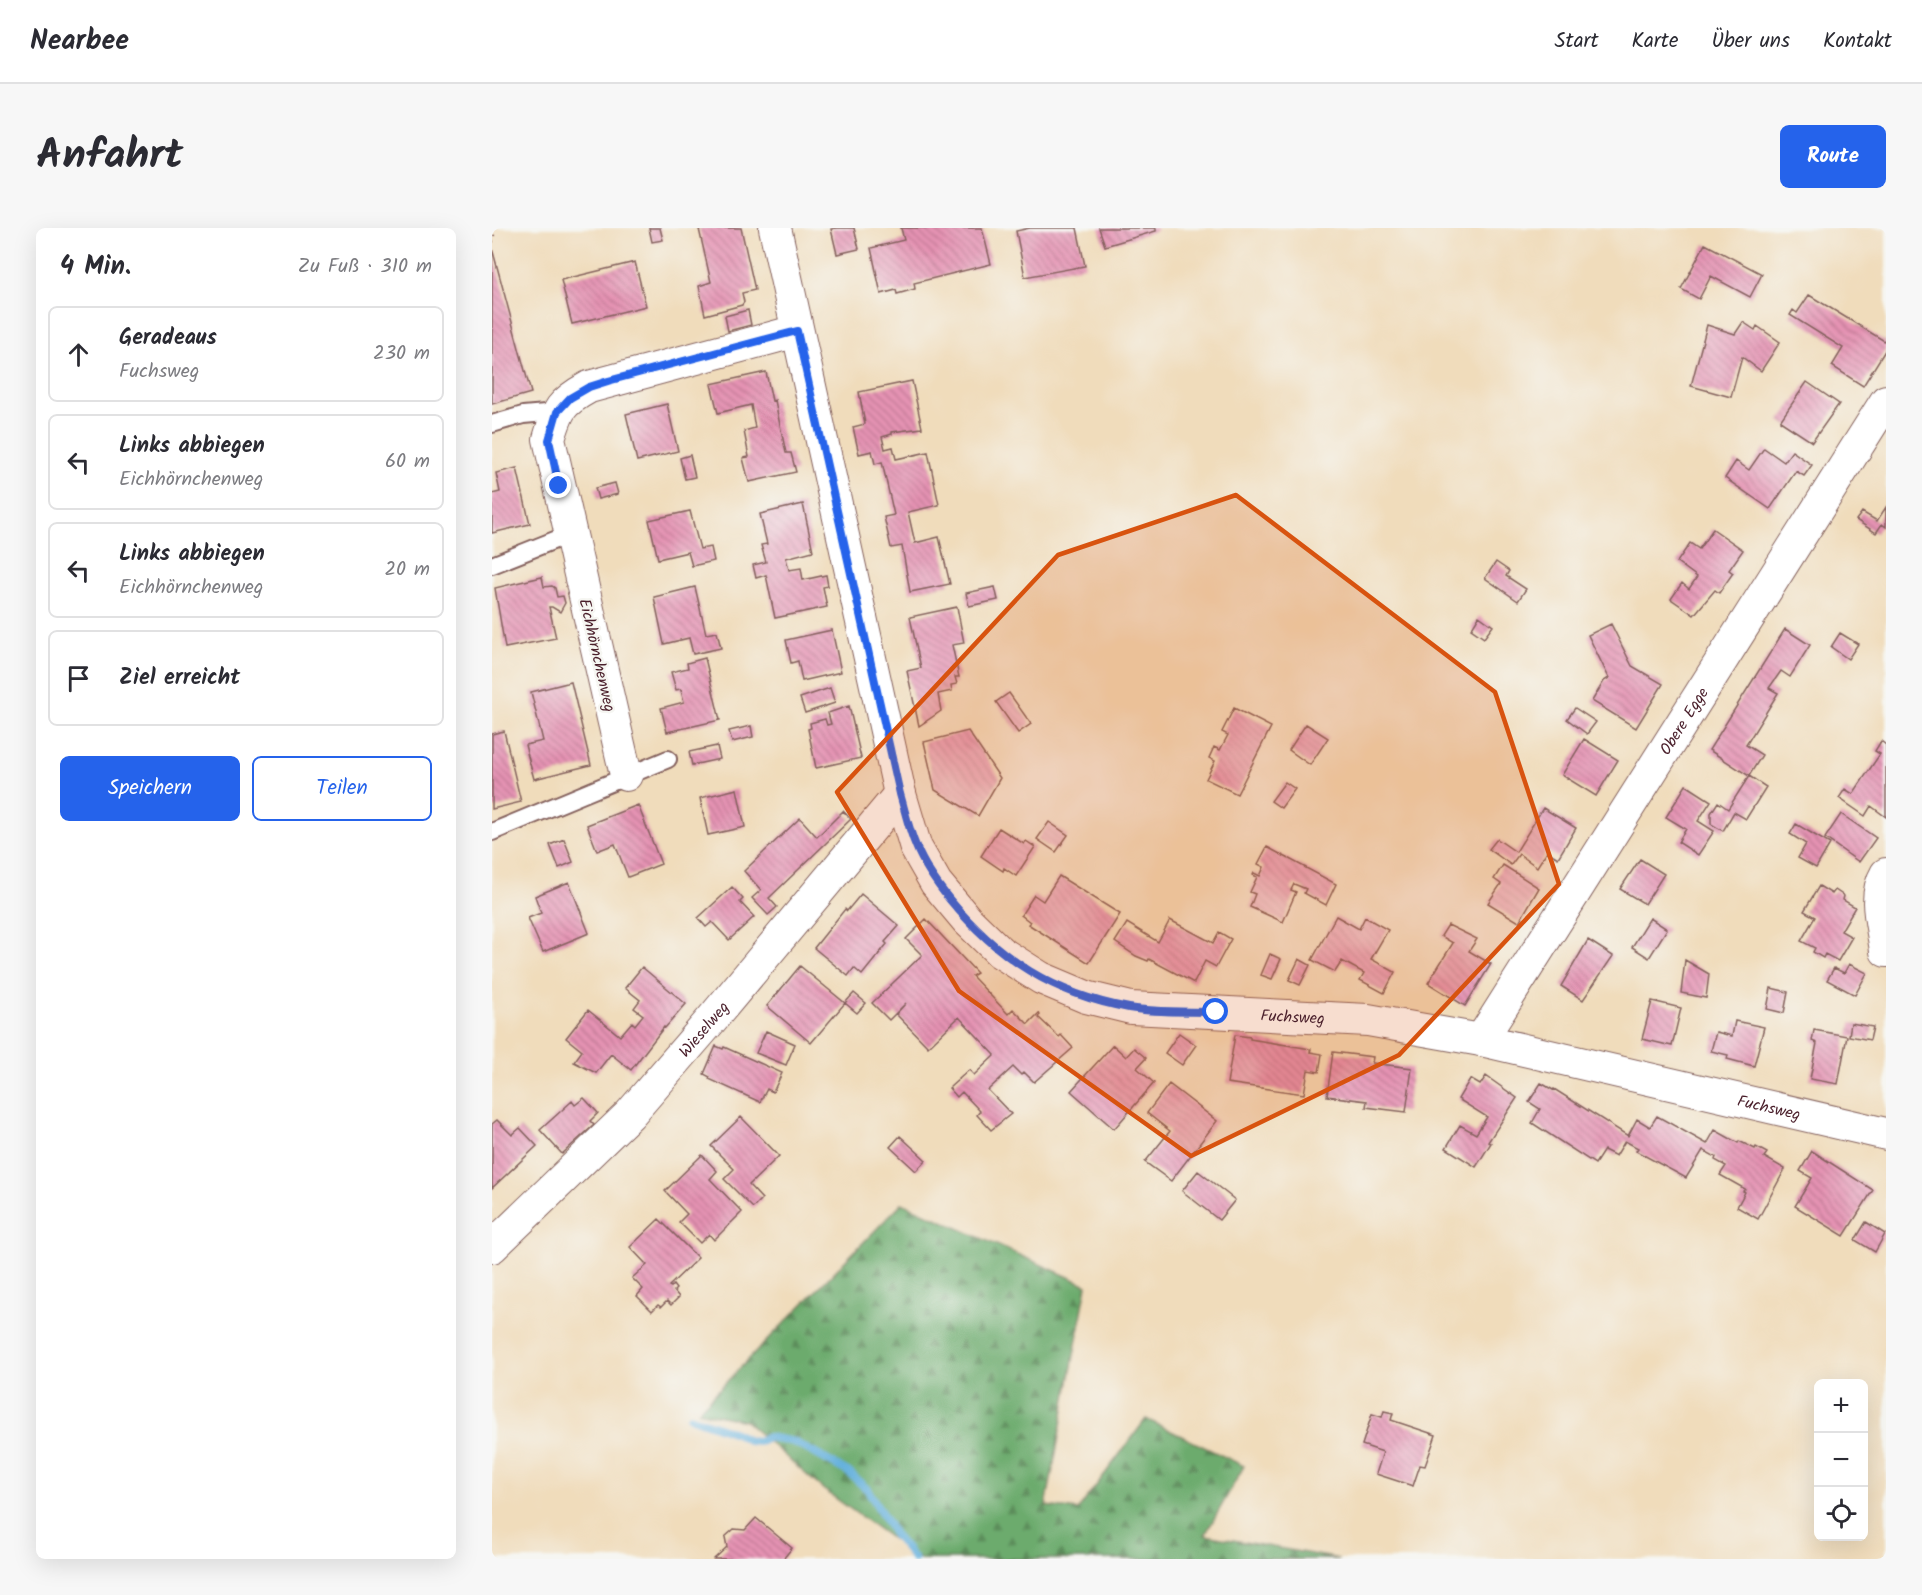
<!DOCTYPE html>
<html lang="de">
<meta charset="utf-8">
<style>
body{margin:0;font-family:Kalam,sans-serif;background:#f7f7f7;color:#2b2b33}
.controls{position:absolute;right:18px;bottom:18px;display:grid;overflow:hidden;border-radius:9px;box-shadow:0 6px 24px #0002}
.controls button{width:54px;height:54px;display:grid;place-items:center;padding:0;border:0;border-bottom:2px solid #e1e1e2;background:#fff;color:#2b2b33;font:30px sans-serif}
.stop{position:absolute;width:18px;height:18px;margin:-14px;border:4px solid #2563eb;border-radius:50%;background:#fff}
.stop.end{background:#2563eb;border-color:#fff;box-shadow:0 2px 6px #0008}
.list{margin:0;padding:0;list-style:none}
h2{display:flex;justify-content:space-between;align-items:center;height:78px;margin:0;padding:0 24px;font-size:26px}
h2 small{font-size:20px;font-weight:400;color:#7c7c81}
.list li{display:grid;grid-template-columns:39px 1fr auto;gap:18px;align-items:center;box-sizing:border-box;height:96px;margin:0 12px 12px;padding:0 12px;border:2px solid #e1e1e2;border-radius:9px}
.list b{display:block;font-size:22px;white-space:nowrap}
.list p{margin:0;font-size:20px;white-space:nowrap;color:#7c7c81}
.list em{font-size:20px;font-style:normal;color:#7c7c81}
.actions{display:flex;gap:12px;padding:18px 24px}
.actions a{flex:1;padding:14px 0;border:2px solid #2563eb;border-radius:9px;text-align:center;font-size:21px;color:#2563eb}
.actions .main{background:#2563eb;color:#fff}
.icon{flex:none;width:33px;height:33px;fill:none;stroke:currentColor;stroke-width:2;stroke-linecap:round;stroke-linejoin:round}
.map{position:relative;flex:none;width:1394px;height:1331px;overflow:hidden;border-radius:9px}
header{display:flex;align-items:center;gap:36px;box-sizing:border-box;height:84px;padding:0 30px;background:#fff;border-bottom:2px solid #e1e1e2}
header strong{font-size:28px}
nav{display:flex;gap:33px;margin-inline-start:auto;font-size:21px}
.intro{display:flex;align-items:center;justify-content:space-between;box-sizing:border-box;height:144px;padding:0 36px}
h1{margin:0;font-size:42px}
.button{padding:15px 27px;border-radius:9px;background:#2563eb;color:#fff;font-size:21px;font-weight:700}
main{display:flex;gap:36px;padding:0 36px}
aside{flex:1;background:#fff;border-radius:9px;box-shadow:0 6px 24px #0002}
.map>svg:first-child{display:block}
</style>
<header>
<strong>Nearbee</strong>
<nav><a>Start</a><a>Karte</a><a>Über uns</a><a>Kontakt</a></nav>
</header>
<div class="intro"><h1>Anfahrt</h1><a class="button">Route</a></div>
<main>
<aside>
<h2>4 Min.<small>Zu Fuß · 310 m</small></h2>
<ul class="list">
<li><svg class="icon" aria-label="ahead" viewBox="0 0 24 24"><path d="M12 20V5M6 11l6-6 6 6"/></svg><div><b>Geradeaus</b><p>Fuchsweg</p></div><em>230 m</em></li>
<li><svg class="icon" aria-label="left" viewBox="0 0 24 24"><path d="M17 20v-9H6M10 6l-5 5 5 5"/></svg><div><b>Links abbiegen</b><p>Eichhörnchenweg</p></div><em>60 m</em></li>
<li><svg class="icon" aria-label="left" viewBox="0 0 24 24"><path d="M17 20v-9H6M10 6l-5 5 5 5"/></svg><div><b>Links abbiegen</b><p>Eichhörnchenweg</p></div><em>20 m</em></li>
<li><svg class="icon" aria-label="arrive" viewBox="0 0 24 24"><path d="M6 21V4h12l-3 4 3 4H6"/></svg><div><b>Ziel erreicht</b></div></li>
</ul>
<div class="actions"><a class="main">Speichern</a><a>Teilen</a></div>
</aside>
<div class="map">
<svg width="1394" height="1331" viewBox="0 0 1394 1331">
<defs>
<pattern id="forest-firs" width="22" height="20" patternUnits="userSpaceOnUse" patternTransform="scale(1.5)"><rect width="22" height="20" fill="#6cab6d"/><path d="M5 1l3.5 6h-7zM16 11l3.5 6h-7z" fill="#5b8b5a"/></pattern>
<pattern id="building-back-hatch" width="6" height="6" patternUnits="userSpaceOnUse" patternTransform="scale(1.5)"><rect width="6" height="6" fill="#e593b3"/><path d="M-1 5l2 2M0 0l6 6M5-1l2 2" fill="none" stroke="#bc7792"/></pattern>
</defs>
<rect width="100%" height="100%" fill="#f6f6f2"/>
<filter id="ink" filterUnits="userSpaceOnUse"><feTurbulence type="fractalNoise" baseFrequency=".0167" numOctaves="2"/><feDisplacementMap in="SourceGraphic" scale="12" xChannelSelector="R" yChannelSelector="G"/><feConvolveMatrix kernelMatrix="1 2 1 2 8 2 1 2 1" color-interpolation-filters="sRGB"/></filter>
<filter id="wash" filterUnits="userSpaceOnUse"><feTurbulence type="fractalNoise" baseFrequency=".008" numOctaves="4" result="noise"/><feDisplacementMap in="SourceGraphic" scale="24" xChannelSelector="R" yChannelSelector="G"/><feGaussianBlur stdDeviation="1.35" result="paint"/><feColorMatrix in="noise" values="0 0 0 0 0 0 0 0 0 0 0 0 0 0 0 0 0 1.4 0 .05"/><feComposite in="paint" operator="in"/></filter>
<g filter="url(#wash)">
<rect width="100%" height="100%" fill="#f0dcbb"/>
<!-- forest -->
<path fill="url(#forest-firs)" stroke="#5b654c" stroke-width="1.5" d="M410,975L595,1057L554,1278L586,1282L654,1191L752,1238L713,1307L847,1331H428L332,1262L253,1193L206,1183Z"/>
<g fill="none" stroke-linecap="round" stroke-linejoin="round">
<!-- stream -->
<path stroke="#64b0dd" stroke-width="8" d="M198,1189L246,1206L257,1213L266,1214L276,1209L302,1214L356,1244L376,1262L403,1308L422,1331"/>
</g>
<g id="blocks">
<!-- building -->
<path fill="url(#building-back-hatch)" d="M157,0H168L171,12L160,14Z
M211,0H249L263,62L250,65L252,74L250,77L213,87L207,58L219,54L207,1Z
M344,0H362L367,21L345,26L339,1Z
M409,0H490L499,36L422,55L423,61L405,66L404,62L389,66L379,20L412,12Z
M538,0H585L593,38L533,49L524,3Z
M607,0H664V3L613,18Z
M1213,16L1270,46L1258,69L1219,48L1207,71L1189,61Z
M0,20L39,165L0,176Z
M143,34L154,78L80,96L69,52Z
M1317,67L1394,114V121L1371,158L1340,138L1351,120L1298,87L1301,82L1305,85Z
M256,82L259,97L236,103L233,88Z
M1251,94L1263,102L1265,98L1288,114L1269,143L1250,129L1239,169L1199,158L1215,97L1243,106Z
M274,144L280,173L283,172L285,183L294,225H299L304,244L257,254L251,230L257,229L252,203L263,200L259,177L226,185L219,156Z
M420,153L430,200L400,204V206L390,209L393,221L401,219L404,231L436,224L447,277L416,284L423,315L447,309L458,356L418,364L410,318L399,320L395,302L392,289L402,287L390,234L383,236L380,223L367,226L361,199L373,196L367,164Z
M1315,154L1347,176L1320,214L1288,193Z
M175,176L186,223L145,233L134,186Z
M1272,220L1292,234L1300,223L1320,237L1312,248L1304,243L1278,281L1233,250L1244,233L1257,242Z
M198,227L203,249L193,251L188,230Z
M25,240L38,296L0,305V266L8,264L4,245Z
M123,255L126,266L106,271L103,260Z
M311,276L321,323L294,330L297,342L309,340L311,352L334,347L336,358L331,359L335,379L283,390L274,347L264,350L261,337L274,334L269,317L275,316L268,286Z
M1394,279V299L1390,296L1384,305L1364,292L1370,284L1385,293Z
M198,283L208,321L219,319L222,333L200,338L196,324L166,331L157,292Z
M1221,301L1251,322L1237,342L1241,345L1227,365L1223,362L1202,387L1179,371L1190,355L1197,361L1205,349L1185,334L1198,315L1207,321Z
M1004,334L1017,343L1014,348L1034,361L1026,373L993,350Z
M50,349L52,359L60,358L63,360L65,369L71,368L73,375L68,384L60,379H57L64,410L13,420L3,360Z
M203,359L214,406L225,404L229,420L201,426L197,410L172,416L162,369Z
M503,359L506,372L477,378L474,365Z
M465,379L472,415L460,417L467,449H463L465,456L459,457L460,463L446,466L449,483L427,498L415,443L429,440L418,389Z
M987,388L1001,398L992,410L979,401Z
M1119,396L1140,438L1171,456L1144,500L1100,473L1112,453L1117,450L1096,407Z
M1293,401L1318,417L1298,449L1289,443L1277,460L1286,465L1254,517L1270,527L1257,548L1217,522Z
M340,402L349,444L310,453L306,433L299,435L294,412Z
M1348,405L1366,416L1356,431L1339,419Z
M213,430L228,492L175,504L169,480L192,474L189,461L184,462L179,444L196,440L195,435Z
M79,454L99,537L42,551L33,517L51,513L39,464Z
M338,460L343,475L313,485L308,470Z
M517,465L539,496L526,505L504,474Z
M357,478L369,530L324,540L316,501L319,500L318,495L333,491L335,497L339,496L336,485Z
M742,480L779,499L745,566L714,551L723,533L717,530L722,519L728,522L736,507L730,504Z
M1083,480L1104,494L1095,506L1075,491Z
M814,496L836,510L818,537L797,522Z
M259,498L261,509L240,514L237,503Z
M12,503L29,574L0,581V506Z
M476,503L508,550L486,588L443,562L432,514Z
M1092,511L1126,532L1104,568L1070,547Z
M1389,513L1394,517V589L1379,578L1373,588L1347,570L1353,561L1361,566L1388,526L1383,523Z
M225,518L228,531L200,537L197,524Z
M1257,548L1274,559L1254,591L1242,584L1231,603L1219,596V585L1226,574L1236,581Z
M793,554L803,561L789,580L779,573Z
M1194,557L1219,573L1206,593L1222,603L1206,627L1186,614L1194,601L1174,589Z
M245,561L253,599L216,607L208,570Z
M146,577L169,636L136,649L123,616L105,623L95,597Z
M1051,580L1084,600L1066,630L1055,623L1045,639L1027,626L1019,637L997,621L1005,611L1024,624Z
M351,583L359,591L277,670L285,679L276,687L260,670L269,662L252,643L308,590L325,609Z
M1349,586L1384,610L1367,634L1333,610Z
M557,594L576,607L564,624L545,611Z
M1304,596L1338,616L1324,640L1306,630L1314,616L1298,606Z
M507,600L532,616L534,613L543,619L524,648L512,640L511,643L489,628Z
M72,611L81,634L67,640L58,617Z
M775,619L844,656L834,677L812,665L814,661L802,656L799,662L804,664L791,694L758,679L763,666L758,664L765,649L761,647L762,645L768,648L772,639L766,636Z
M1148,631L1172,646L1153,676L1128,661Z
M1011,637L1047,660L1027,694L996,675L1009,656L1002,651Z
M567,648L628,686L597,735L536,696L538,694L529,687L542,667L551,673Z
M77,654L97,705L51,724L36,690L49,685L43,668Z
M1327,658L1340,666L1343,662L1352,668L1351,672L1363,679L1349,703L1360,709L1346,733L1333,726L1331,730L1321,724L1323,720L1309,713L1323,689L1312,683Z
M240,659L251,671L248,674L262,689L237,712L220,694L214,699L206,690Z
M369,666L407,698L393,714L395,716L370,747L362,740L356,748L322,720L353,681L355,683Z
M844,688L867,701L873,689L896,702L879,731L903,744L892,765L868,752L872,745L850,733L843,744L820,732Z
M1158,690L1175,701L1157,730L1140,719Z
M434,691L485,745L480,748L516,786L521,781L536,796L547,785L548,787L546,789L567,809L569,807L581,820L542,854L532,844L529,847L521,839L496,862L519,886L499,902L485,887L488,883L470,864L465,869L457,860L477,842L482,847L503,827L467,789L436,819L404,786L414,775L397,792L380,775L430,727L414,711Z
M678,692L721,715L727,704L739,711L724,739L713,733L702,755L657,731L656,733L644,728L623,714L635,695L666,714Z
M956,697L985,711L977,723L999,736L973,778L936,755L961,715L949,708Z
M1096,712L1121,728L1091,772L1069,758Z
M778,726L789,731L780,751L769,747Z
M807,731L818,737L808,757L797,752Z
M1193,732L1217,746L1214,770L1189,765Z
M1357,736L1375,745L1363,767L1335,752L1342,740L1352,745Z
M308,738L353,775L362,765L374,775L365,785L353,775L319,815L275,778Z
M150,739L194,776L173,800L172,799L139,842L119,826L104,845L82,834L90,823L74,810L96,782L128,808L140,794L143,797L151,787L142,780L148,772L133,760Z
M1279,760L1296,764L1292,785L1275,781Z
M1160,773L1189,780L1180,818L1150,811Z
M1243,793L1272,799L1262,838L1235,831L1236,827L1219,823L1224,804L1240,808Z
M1359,795L1381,799L1378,812L1357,808Z
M1322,802L1355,808L1346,856L1318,851L1325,815L1320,813Z
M274,803L303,816L294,837L264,825Z
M687,805L704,817L690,837L673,825Z
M743,807L758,809V811L819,821L818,824L830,826L827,844L816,842L812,866L735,855Z
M621,817L634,829L642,820L654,830L645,840L662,855L622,901L579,863Z
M224,818L231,821L232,819L290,845L281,864L275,861L268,874L217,851L218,849L212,846Z
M841,824L881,829L880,835L920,840L914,884L874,879L875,873L835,868Z
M994,848L1025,870L996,914L999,915L984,939L954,920L968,897L984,906L995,889L966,871L978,851L988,857Z
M1049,855L1061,862L1062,861L1136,908L1145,891L1158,899L1165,888L1215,916L1223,902L1246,915L1247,913L1263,921L1264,919L1275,925L1272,929L1293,941L1266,991L1245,979L1253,964L1251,963L1253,961L1228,947L1234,938L1223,932L1224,929L1211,922L1194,950L1144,923L1146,920L1133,913L1124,928L1112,922L1103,936L1040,895L1048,881L1037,874Z
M677,856L725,893L679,953L653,934L678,903L655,885Z
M92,870L106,885L98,893L102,897L70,926L48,902L80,873L83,877Z
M249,889L287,928L257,957L270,971L261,980L232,951L242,941L219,918Z
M5,892L20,907L28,900L45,918L0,960V896Z
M408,908L434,932L424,943L398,919Z
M1320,923L1381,962L1352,1008L1303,978L1320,950L1308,943Z
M210,927L225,943L218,951L250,984L222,1012L217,1006L208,1015L187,994L195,986L173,963Z
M706,943L743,972L727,992L690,963Z
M167,991L206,1030L177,1058L179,1059L181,1057L184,1061L182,1063L187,1069L179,1077L175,1073L169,1079L166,1077L160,1083L145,1068L151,1061L140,1050L155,1037L138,1019Z
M1374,994L1393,1006L1383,1024L1363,1012Z
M892,1183L901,1185L899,1192L944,1207L933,1238L928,1237L921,1258L884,1246L891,1224L870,1217L880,1186L890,1189Z
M264,1290L300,1320L291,1331H222L235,1319L233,1309L242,1301L253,1302Z"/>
</g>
</g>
<g filter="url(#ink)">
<use href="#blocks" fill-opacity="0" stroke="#84615d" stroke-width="1.5"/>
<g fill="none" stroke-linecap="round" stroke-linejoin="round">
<!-- lane casing -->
<g stroke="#84615d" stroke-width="20">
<path id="lane" d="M0,196L31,187L65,184
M0,337L78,306
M0,604L176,531"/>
</g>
<!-- street casing -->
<g stroke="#84615d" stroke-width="34">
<g id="street">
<path id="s1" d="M283,0L408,566L424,620L444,655L475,692L508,724L549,750L594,769L639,780L876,792L989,812L1394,906"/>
<path d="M134,547L57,211C66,181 68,175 97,159L305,103"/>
<path d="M1394,646C1380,670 1391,698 1394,723"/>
<path id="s2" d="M989,812L1394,173"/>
<path id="s3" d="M0,1019L138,886L220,791L408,566"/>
</g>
</g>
<!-- path -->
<path stroke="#84615d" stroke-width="4" stroke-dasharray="1.5 4.5" stroke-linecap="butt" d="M0,13L2,12L1,7"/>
<!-- lane -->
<use href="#lane" stroke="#fff" stroke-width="16"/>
<!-- street -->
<use href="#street" stroke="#fff" stroke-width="32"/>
</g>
</g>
<g fill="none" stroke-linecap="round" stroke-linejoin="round" filter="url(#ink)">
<!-- route -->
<path stroke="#2563eb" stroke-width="8" d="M67,258L57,212L65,184L78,170L97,159L116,153L305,103L408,566C413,583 417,602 424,618C432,638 445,656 458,672C507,731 561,766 637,780C664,785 696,783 724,784"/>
</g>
<!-- marked area -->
<path fill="#d8530f" fill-opacity="0.2" stroke="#d8530f" stroke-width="4.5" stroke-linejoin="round" d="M744,267L1003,464L1067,656L907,827L699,928L467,763L345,564L566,327Z"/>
<g text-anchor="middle" stroke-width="5" stroke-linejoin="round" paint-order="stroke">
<!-- street labels -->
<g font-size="16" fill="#4a1f2b" stroke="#f6f6f2">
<text transform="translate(106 427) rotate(77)" y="6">Eichhörnchenweg</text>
<text dy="6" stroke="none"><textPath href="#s2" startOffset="378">Obere Egge</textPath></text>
<text dy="6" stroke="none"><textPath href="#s1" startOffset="1076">Fuchsweg</textPath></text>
<text dy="6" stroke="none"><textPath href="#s3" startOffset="304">Wieselweg</textPath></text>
<text dy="6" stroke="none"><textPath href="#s1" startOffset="1562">Fuchsweg</textPath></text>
</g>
</g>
</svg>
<div class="controls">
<button>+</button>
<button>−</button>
<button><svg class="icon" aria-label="locate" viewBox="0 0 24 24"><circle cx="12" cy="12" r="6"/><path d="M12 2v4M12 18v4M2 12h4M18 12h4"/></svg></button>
</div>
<div class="stop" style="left:724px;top:784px"></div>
<div class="stop end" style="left:67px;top:258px"></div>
</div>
</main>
